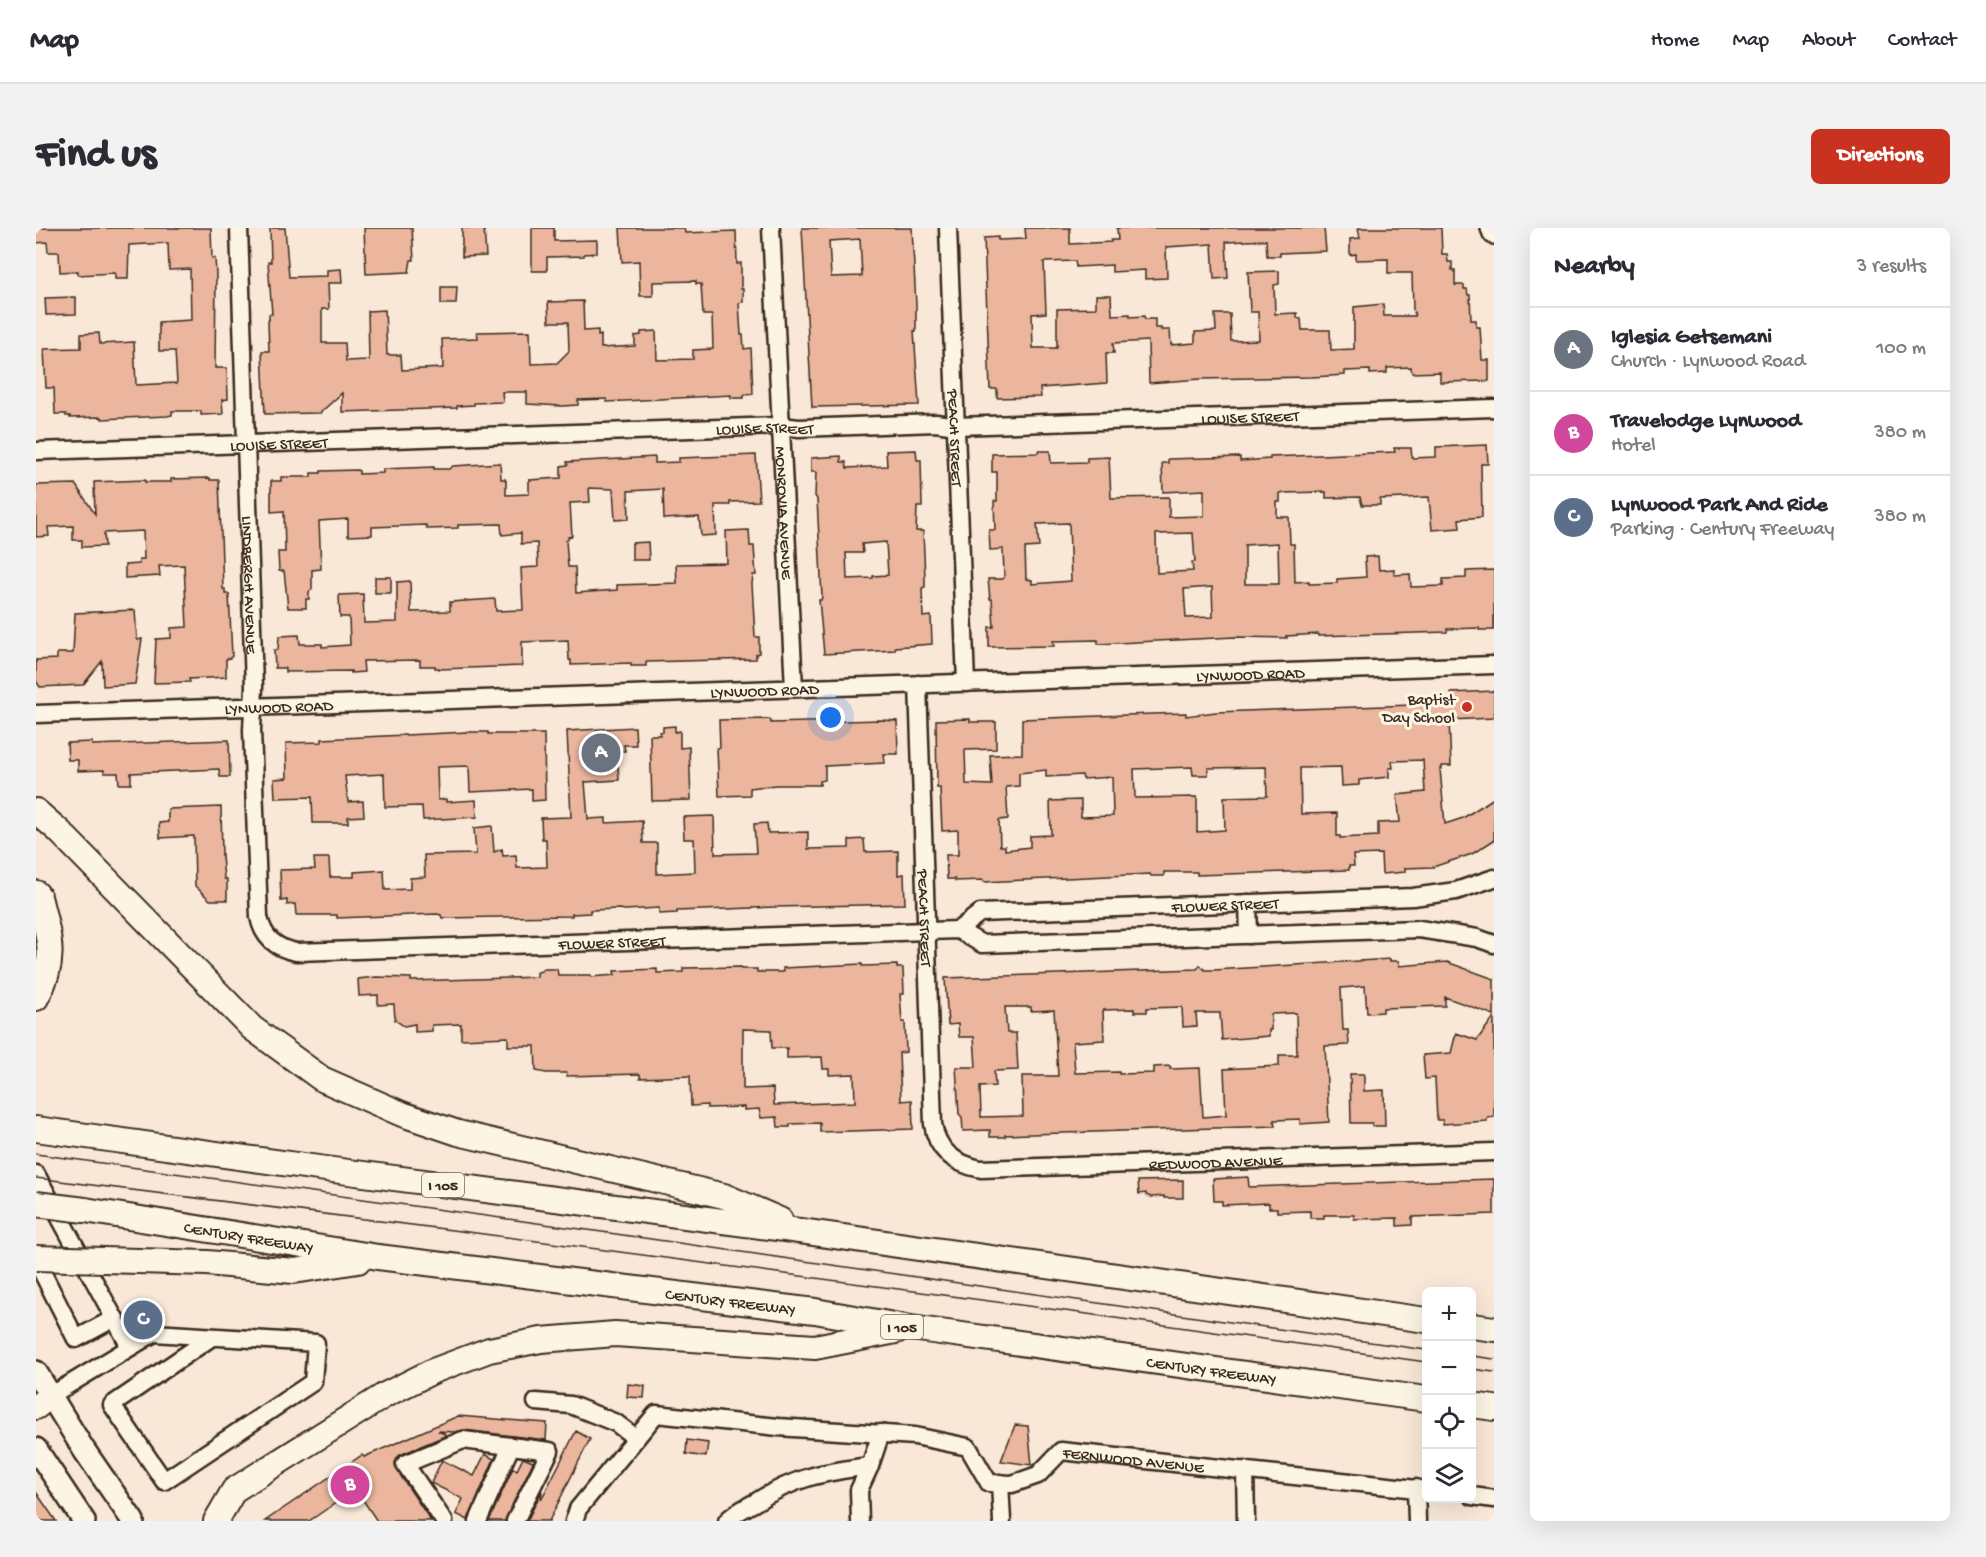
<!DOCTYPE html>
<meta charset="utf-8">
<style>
body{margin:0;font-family:"Gochi Hand",sans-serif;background:#f2f2f3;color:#2b2b33}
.controls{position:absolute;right:18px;bottom:18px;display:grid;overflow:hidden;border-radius:9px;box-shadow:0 6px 24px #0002}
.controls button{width:54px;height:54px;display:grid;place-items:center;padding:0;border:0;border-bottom:2px solid #e1e1e2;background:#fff;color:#2b2b33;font:30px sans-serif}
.you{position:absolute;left:795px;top:490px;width:21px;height:21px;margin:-15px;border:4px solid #fff;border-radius:50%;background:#1a73e8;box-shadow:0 0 0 9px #1a73e833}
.badge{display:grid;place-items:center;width:39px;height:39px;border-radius:50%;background:#c8321e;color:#fff;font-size:20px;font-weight:700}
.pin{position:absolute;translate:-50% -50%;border:3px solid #fff;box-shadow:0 2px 6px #0006}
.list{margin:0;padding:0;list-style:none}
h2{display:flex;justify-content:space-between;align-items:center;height:78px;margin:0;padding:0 24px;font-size:26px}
h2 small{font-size:20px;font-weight:400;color:#7c7c81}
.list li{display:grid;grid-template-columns:39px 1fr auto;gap:18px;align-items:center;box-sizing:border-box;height:84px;padding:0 24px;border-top:2px solid #e1e1e2}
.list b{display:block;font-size:22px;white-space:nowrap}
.list p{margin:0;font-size:20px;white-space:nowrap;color:#7c7c81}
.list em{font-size:20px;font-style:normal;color:#7c7c81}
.icon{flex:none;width:33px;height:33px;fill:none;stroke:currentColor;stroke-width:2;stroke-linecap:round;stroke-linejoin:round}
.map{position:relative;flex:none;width:1458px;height:1293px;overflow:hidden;border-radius:9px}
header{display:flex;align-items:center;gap:36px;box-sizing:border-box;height:84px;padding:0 30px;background:#fff;border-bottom:2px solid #e1e1e2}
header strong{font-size:28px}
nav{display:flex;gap:33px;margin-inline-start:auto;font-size:21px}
.intro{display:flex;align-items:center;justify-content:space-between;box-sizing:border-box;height:144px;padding:0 36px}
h1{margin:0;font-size:42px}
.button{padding:15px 27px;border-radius:9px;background:#c8321e;color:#fff;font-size:21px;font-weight:700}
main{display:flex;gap:36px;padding:0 36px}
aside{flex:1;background:#fff;border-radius:9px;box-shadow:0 6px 24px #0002}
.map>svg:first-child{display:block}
</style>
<header>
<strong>Map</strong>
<nav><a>Home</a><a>Map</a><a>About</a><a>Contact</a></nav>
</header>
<div class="intro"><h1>Find us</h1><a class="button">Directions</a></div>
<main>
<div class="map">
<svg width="1458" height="1293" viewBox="0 0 1458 1293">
<rect width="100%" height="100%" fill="#f9e8d7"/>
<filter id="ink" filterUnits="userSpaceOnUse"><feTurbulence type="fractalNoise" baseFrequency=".0167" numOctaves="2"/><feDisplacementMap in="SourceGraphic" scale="12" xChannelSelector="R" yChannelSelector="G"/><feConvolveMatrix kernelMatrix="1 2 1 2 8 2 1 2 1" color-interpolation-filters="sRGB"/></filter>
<g filter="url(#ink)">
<!-- building -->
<path fill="#ebb69d" stroke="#3b2a1e" stroke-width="1.5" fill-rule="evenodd" d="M0,0H175L176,30H179L180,46L179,140H191L192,171L186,172L187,186L165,187V183H136V187L131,188L66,191V189L34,190V188H30V186H19L18,160H10L8,121L45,120V106L63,105L64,116L98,114L100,157L141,155L139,123H123V94L155,92L154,41L133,42L132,15L93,17L92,51H79V45L42,47V43L24,44L23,24H12L11,14L0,15Z
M234,0H249L253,49L291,48V42L305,41L306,55H292L293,81H286V115H309L310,133L333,132L332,83L349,82L351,127H365L366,142L407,140L406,111L442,110L441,104L494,103L495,136L521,135L533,123L532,94H513L512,74L547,73L548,103L562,102V108L565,107V120L599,118V108L605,107V104L620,103L621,132L657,131V122L677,121L676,87H667L665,56H660V53L617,54V68H604L603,33L586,34L584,0H648L649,5L700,3L701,36L705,35V61H707V74L703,75L705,107H707L708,121L715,120L717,166L708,167V170H695V167L571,174V171L542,172V177L526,178L491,176V164H466L467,174L438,175V177L421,178V180L306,184V165L284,185L229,186L226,123H233L232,92H233V86H236L232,34H235Z
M328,0H376L378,32H375L373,44L330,46Z
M426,0H448L450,28L426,29Z
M496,0H518V13L561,12V25L548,26V28L511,29V43H496Z
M766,0H876L880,77V103H878L883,177L776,179ZM824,11L826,48L795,49L793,13Z
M989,0H1034V16L1075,14V12H1082L1081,0H1288L1290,23L1244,25V28H1231L1230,12L1190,14L1192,50L1178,51L1176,16L1130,19L1131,50L1109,51V42L1076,44V37L1040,39L1039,33L1008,34L1010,85L996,86L997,120H1021V81L1060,80V67H1075L1076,87L1094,86V89L1108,88L1109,91H1119V100H1125V102H1134L1135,117L1159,115V104L1180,103L1179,86H1194L1195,113L1223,112L1222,84H1214L1212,44L1243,43V56L1238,57L1239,86L1261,85V90L1265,91L1266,102H1294L1295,122L1318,121V79L1347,76L1348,88H1379L1377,81L1376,45H1352V31L1320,32V26L1314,27V11L1324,10L1322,0H1405L1406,26H1411L1412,34H1416V42H1419V57H1428V61H1431L1432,67H1434L1435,92H1440V99H1444L1446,132H1453V153L1404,154V144L1376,145L1375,139L1351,140V145L1334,146V142L1309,143V147L1276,149L1164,151L1113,155L1112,113L1077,115L1078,125H1070L1071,155L1004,160L1005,169L961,170V161H954L948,10L962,9V12L990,11Z
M405,59H421L420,76H405Z
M40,69V86L10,87L9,70Z
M1451,217L1452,236H1445L1446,289L1423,291L1424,300L1396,302L1393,269L1344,271V277H1326L1324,269L1290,270V264L1244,265V274H1241V289H1253L1254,316H1258L1259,354L1273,353V356L1301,355V351L1330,349L1329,329L1342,328L1343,342L1358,341V347L1374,346L1375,359L1407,358V351L1430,350V343L1458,342V402H1443V400L1411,401V404L1282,408V406L1250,408L1251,410L1199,409L1062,416V412L1017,413L1018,418L953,419V399H958L956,371H954L952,351H967L968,347L967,321L954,322L953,302H959L958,273H961V244H956V226L1002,225V223H1014L1015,235L1051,234V230L1073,229L1075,270L1133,269V289L1168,288V262L1127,264L1126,235H1132V231L1204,229V233L1234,231V229L1359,224L1358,220H1375L1376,230L1400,229V219ZM1033,295L1035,353L996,356V352L990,351L989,320L1003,319L1001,296ZM1157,305L1159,334H1156L1157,343L1121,345L1120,306ZM1242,315L1243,356H1209V317ZM1176,359L1177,389L1150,390L1148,361Z
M880,222L881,232H885L886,279H881L880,303H887L889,350V359L886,360L887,389L895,388L896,416L859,419V422L788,426L783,372H785L786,369L781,271L779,268L780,244H775V230L805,228V234H810L811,240L851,238L850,223ZM850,314L852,347L837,348V350L811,351L810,325H827L826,316Z
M720,227L723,273L694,274V277H679L680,307L665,308L663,289L628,291L627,261L592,263L593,291L579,292L577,261L553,260L554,274L534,275L536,308L532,309V312H530L532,339H539L540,365L581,362V357L641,355L640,336L691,335L690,303L713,302L714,318H718L719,334L720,347H717L716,356L719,409H723V425L720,426V431L610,434V438H595V435L535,437V432H533L532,412L486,414V438L403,441V440H399V438H384V432L327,433L328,444L315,445V443L249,444V440H239L238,422H242L243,408L263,407L264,416H286V419L314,417L313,389H304L303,367L327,366L328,395L361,394V354L374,353L375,384L414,383V374L459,371L460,383L487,382L485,340L502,339L501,315L485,316V305L466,307L465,296L422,297V300L391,301L390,297L336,299V307L312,308V291L283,293L285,341L276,342V361L273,364V371H270V380H252L248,343H243L242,324H249L248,283L235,284V253H245V249H275V245H285V243L321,242L323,243V246L347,245V241L398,239V241H413L417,238L464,235L465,251H469L470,253V267L493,266V252L525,250V238L532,237L531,234L619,229V235L643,234V230Z
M174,250V252H183L187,361H189V366H193L196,428L194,430L190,431V449L153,451L154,454L118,455L120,411L135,410V400L151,399L148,337L123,338L124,348L89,350V337L103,336V331H108L107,303L68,305L69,318L46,319V312H37V298L12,299L13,308L0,309V257L39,256L59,286L58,254L109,252V254H135V251Z
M612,314L613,332H596V315Z
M339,349H355V365H339Z
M99,382L101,412L106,411L99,456L67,458L66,433L47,457L4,459L0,453V432L21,431V425H37L39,385Z
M1458,463V490L1413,492L1415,538H1406V541H1404L1409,596L1427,590L1458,570V612L1436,626L1397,639L1369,640V644L1346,646L1345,626L1317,627L1318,638H1313V642L1161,647V644H1128V648H1115L1114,646L948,654L947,652L919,653V651H911L910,627H922V602L906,603L904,560H901L900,492L934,491V494H960V521L929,522L930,556L956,557L954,527L986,526V491L1116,486L1150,485V488L1180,484L1406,476V472L1416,471L1415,465ZM1387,532L1389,564L1361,567L1364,594L1342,595V608L1304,610V608H1301V585L1265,586L1264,540L1305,539L1306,558L1323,557V552L1353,549V540H1357L1356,533ZM1156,539L1157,547H1172V540L1230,539L1231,568L1188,569L1189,602L1161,604V569L1099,570L1098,541ZM1010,542V549L1046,547L1047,551L1076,549L1077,588L1045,589V572L1014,573L1015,607L994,608V619L969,622V618H964L963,592L972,591L970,559L983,558V545Z
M734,491L735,495L845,492L861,493L862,526H848L849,535L789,538V552L784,553V557H740L714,560V567L683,568L681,520H684L683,492Z
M639,498V504L644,503V520L653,519L655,572L616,573L614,507H624V504H627V499Z
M599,499L600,517H588L589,523H581L583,552L549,554L552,591L570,590V595L606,593L607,615H621V646L659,644L658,611H648L647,589L678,588L679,626L720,625L718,596L731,595L732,605L772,604V621L813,620V612L828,611L829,624L862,623V647L868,646L869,676L739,679L641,683V685L623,686V680L589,682L583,681L554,682V685L536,686V688L406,690L405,687L401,686L301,690V687H260L259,676L251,677V672L245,673L244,642L279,641L278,630H293L294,649H318V644L348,642L349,662L374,661V650L389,649L388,627L440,626L438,600L456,598L458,624L466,621L467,628L480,627L481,640L511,639L510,611H506L505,590L535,589L531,503Z
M432,504H452V506H508L509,572L496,573V561L434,564L433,538L401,539L402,572L410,571V574L440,572L441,589L387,592L386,578L349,579L348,546L309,548L312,574L327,573L328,588L312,589V595H277L276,569L239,570L238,551L251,550L250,515L286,514V511Z
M193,512L194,549H184L183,541L95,545V556H83L82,545H68V542L42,543V532H32L31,515L56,514V517Z
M185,579L186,628L188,651H191V672H174L159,658L158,608L124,610L123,595L132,594V581Z
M1354,731V733H1363V738L1411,734L1458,751V787L1409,769V778L1347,780V784L1331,785L1329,758L1305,760L1307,802H1312L1313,817L1289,818L1293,894L1264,896V891L1238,892L1239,898L969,907V909H954V902L927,903L926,889L923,886L920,839H940L938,809H923L922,796L912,797L909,750L1161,741L1164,737L1169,742H1178ZM969,779H995V783L1018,782L1022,848H986L987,888L945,889L944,859L959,858L958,843L982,842L980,805H971ZM1146,779L1147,799L1161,798L1160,785H1184L1186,812L1233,808V802H1235V786L1260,785L1261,827H1243V838L1188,841L1190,887L1167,889L1164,840L1134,841V838L1118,839V845L1083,846V844L1039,845L1037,814L1068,812L1067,782L1098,781V784H1111V780Z
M826,736V738L861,737V740H867L868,766H864L866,794H869L870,824L863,825L865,873L876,872L877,901L784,904V895L754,896V899H742L741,889L725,890L723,881L708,882V879L671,880V877L655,878L654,848L604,850V846L531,848L530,845H510L500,843L499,818H472V809L425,811V796L396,797V803L379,804V796L368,798L359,792L358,776L342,777V767L323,768L322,751L340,749L375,750V753L501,749V744L506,743V741H521L522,747H555V749L579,747L578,743L621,741V745L647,744V740L705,739V741H721V744H747V740ZM707,801L735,802L736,820H751V830L786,829L787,841H793V847L818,846L819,874L738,877L737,860L707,861Z
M1458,789V889L1451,890V893L1407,896V892H1401L1399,850L1389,851L1387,827L1415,825L1420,805L1441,812Z
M1314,846H1328V863L1348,862L1349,898H1336V895H1315Z
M1212,949L1213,959L1458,951V986L1376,989V997L1361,998V990L1318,991V987H1288V990H1274V983L1241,984V980H1233V975L1186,977V973H1178L1177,951Z
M1147,952V970H1128V968L1115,969L1110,967V965L1103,966L1102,953Z
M592,1156L609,1158L608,1170L591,1169Z
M422,1188L511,1195L510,1212L428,1202L418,1204L402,1203L411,1207L364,1227L361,1230L359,1235L360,1241L395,1293H341L323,1266L310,1275L307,1270L273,1293H229L326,1227L328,1229Z
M979,1197L992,1198L996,1237L965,1233Z
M540,1203L554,1211L513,1293H491L506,1263L505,1272Z
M651,1212L672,1215L670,1229L650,1226Z
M449,1226L458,1231L432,1292L420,1286L427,1271L395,1255L406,1232L438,1248Z
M487,1230L497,1234L469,1293H453L477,1240L481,1242Z
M0,1264L20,1293H0Z"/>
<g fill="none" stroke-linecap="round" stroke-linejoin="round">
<!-- minor casing -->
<g stroke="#3b2a1e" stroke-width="21">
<g id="minor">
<path id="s1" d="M203,0L218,459L216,502L223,689C227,709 239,720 260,724L922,702L946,716L1383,701L1441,710L1458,716"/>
<path id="s2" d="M735,0L758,460"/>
<path id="s3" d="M912,0L930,455"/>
<path id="s4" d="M0,223L745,198L763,200L900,195L920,198L1458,180"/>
<path id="s5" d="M882,456L897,896C901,923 919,936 945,941L1458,924"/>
<path id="s6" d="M0,486L1458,437"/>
<path d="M1212,675L1213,707"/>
<path id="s7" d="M922,702L944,685L1377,669L1420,663L1458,650"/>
<path d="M0,946L94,1119"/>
<path d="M0,1032L40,1111L79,1090"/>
<path d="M14,1168L118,1105L280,1115L277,1154L128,1253L76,1177L176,1109"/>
<path d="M500,1174L535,1177L580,1195L600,1210"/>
<path d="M1209,1242L1210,1293"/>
<path d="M964,1255L966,1293"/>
<path d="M1380,1260L1381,1293"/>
<path d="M1436,1268L1458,1271"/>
<path d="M408,1293L369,1236L427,1212L514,1223L479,1293"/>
<path d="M442,1293L475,1218"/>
<path id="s8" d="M538,1293L542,1281L620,1186L742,1199L879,1208L932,1219L953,1255L976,1256L1002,1247L1025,1223L1390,1262"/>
<path d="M691,1293C698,1285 709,1280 718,1275C759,1249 787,1244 834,1238"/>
<path d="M824,1293L823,1262L834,1238L845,1205"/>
</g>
</g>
<!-- major casing -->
<g stroke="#3b2a1e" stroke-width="26">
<path id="major" d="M1456,0L1458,5
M0,1144L48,1222L97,1293
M0,1221L48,1293"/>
</g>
<!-- highway casing -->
<g stroke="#3b2a1e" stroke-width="28">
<g id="highway">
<path d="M0,583L23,603L216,800L286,851L366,886L422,905L688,968L744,992"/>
<path d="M0,665L3,669C13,709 22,733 0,770"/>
<path d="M0,901L297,942L771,1004L1390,1092"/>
<path id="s9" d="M49,982L342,1029L779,1083L875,1100L1390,1171"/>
<path d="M102,1033L171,1035L258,1043L322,1033"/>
<path d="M1436,1098L1458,1101"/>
<path d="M1436,1177L1458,1180"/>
<path d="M0,1179L14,1168"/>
<path d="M180,1293L198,1262L349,1167L397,1143L453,1122L505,1112L579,1106L779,1119L860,1103"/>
</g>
</g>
<!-- minor -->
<use href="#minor" stroke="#fcf5e5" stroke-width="16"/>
<!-- major -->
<use href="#major" stroke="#fcf5e5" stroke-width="21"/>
<!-- highway -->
<use href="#highway" stroke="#fcf5e5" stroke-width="24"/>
<!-- tram -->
<path stroke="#3b2a1e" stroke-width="1.5" d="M0,926L566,1004L1390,1122
M0,950L440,1005L1044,1085L1390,1134
M1436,1128L1458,1131
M1436,1141L1458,1144"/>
<!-- highway-bridge casing -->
<g stroke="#3b2a1e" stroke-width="28" stroke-linecap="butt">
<path id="highway-bridge" d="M0,976L49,982
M0,1030L102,1033"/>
</g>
<!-- highway-bridge -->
<use href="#highway-bridge" stroke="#fcf5e5" stroke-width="24"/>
</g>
</g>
<!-- markers -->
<circle fill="#c8321e" stroke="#fcf5e5" stroke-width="2" cx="1431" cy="479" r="6"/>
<g text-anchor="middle" stroke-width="6" stroke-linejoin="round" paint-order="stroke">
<!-- shield labels -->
<g fill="#fcf5e5" stroke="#75675a" stroke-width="1.5">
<rect x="386" y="945" width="42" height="24" rx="4.5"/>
<rect x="845" y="1087" width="42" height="24" rx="4.5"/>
</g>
<g font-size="15" font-weight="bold" fill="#3b2a1e">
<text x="407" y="962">I 105</text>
<text x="866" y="1104">I 105</text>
</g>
<!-- street labels -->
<g font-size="16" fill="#3b2a1e" stroke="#fcf5e5">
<text dy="6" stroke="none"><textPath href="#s4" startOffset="1215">LOUISE STREET</textPath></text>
<text dy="6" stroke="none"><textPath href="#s4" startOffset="729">LOUISE STREET</textPath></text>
<text dy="6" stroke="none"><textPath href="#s3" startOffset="210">PEACH STREET</textPath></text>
<text dy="6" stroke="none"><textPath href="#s4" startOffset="243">LOUISE STREET</textPath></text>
<text dy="6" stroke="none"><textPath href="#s2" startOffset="285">MONROVIA AVENUE</textPath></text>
<text dy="6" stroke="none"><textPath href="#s1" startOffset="357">LINDBERGH AVENUE</textPath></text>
<text dy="6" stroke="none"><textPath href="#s6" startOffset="1215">LYNWOOD ROAD</textPath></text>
<text dy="6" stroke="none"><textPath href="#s6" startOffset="729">LYNWOOD ROAD</textPath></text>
<text dy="6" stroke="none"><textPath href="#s6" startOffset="243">LYNWOOD ROAD</textPath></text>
<text dy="6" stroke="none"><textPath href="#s7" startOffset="273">FLOWER STREET</textPath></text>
<text dy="6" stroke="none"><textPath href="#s5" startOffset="234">PEACH STREET</textPath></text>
<text dy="6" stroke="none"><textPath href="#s1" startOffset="1060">FLOWER STREET</textPath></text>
<text dy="6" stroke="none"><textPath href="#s5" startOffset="746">REDWOOD AVENUE</textPath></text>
<text dy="6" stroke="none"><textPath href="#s9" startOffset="166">CENTURY FREEWAY</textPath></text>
<text dy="6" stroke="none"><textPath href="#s9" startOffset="652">CENTURY FREEWAY</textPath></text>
<text dy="6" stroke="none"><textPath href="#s9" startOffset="1138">CENTURY FREEWAY</textPath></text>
<text dy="6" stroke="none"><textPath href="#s8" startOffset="648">FERNWOOD AVENUE</textPath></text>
</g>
<!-- poi labels -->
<g font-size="16" fill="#3b2a1e" stroke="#fcf5e5" text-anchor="end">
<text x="1419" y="476">Baptist<tspan x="1419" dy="18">Day School</tspan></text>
</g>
</g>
</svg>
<div class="controls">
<button>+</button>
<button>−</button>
<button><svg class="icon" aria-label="locate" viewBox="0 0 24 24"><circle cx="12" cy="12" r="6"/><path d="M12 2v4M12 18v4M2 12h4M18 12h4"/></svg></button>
<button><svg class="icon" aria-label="layers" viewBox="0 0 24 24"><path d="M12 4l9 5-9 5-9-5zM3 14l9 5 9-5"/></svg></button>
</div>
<div class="you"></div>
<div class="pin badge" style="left:565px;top:525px;background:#6b7280">A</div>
<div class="pin badge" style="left:314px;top:1257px;background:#d1479c">B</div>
<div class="pin badge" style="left:107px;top:1092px;background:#5c6f8a">C</div>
</div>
<aside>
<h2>Nearby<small>3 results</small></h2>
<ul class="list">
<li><span class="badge" style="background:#6b7280">A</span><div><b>Iglesia Getsemani</b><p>Church · Lynwood Road</p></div><em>100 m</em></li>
<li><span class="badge" style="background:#d1479c">B</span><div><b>Travelodge Lynwood</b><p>Hotel</p></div><em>380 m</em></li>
<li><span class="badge" style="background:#5c6f8a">C</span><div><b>Lynwood Park And Ride</b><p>Parking · Century Freeway</p></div><em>380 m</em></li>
</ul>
</aside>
</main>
